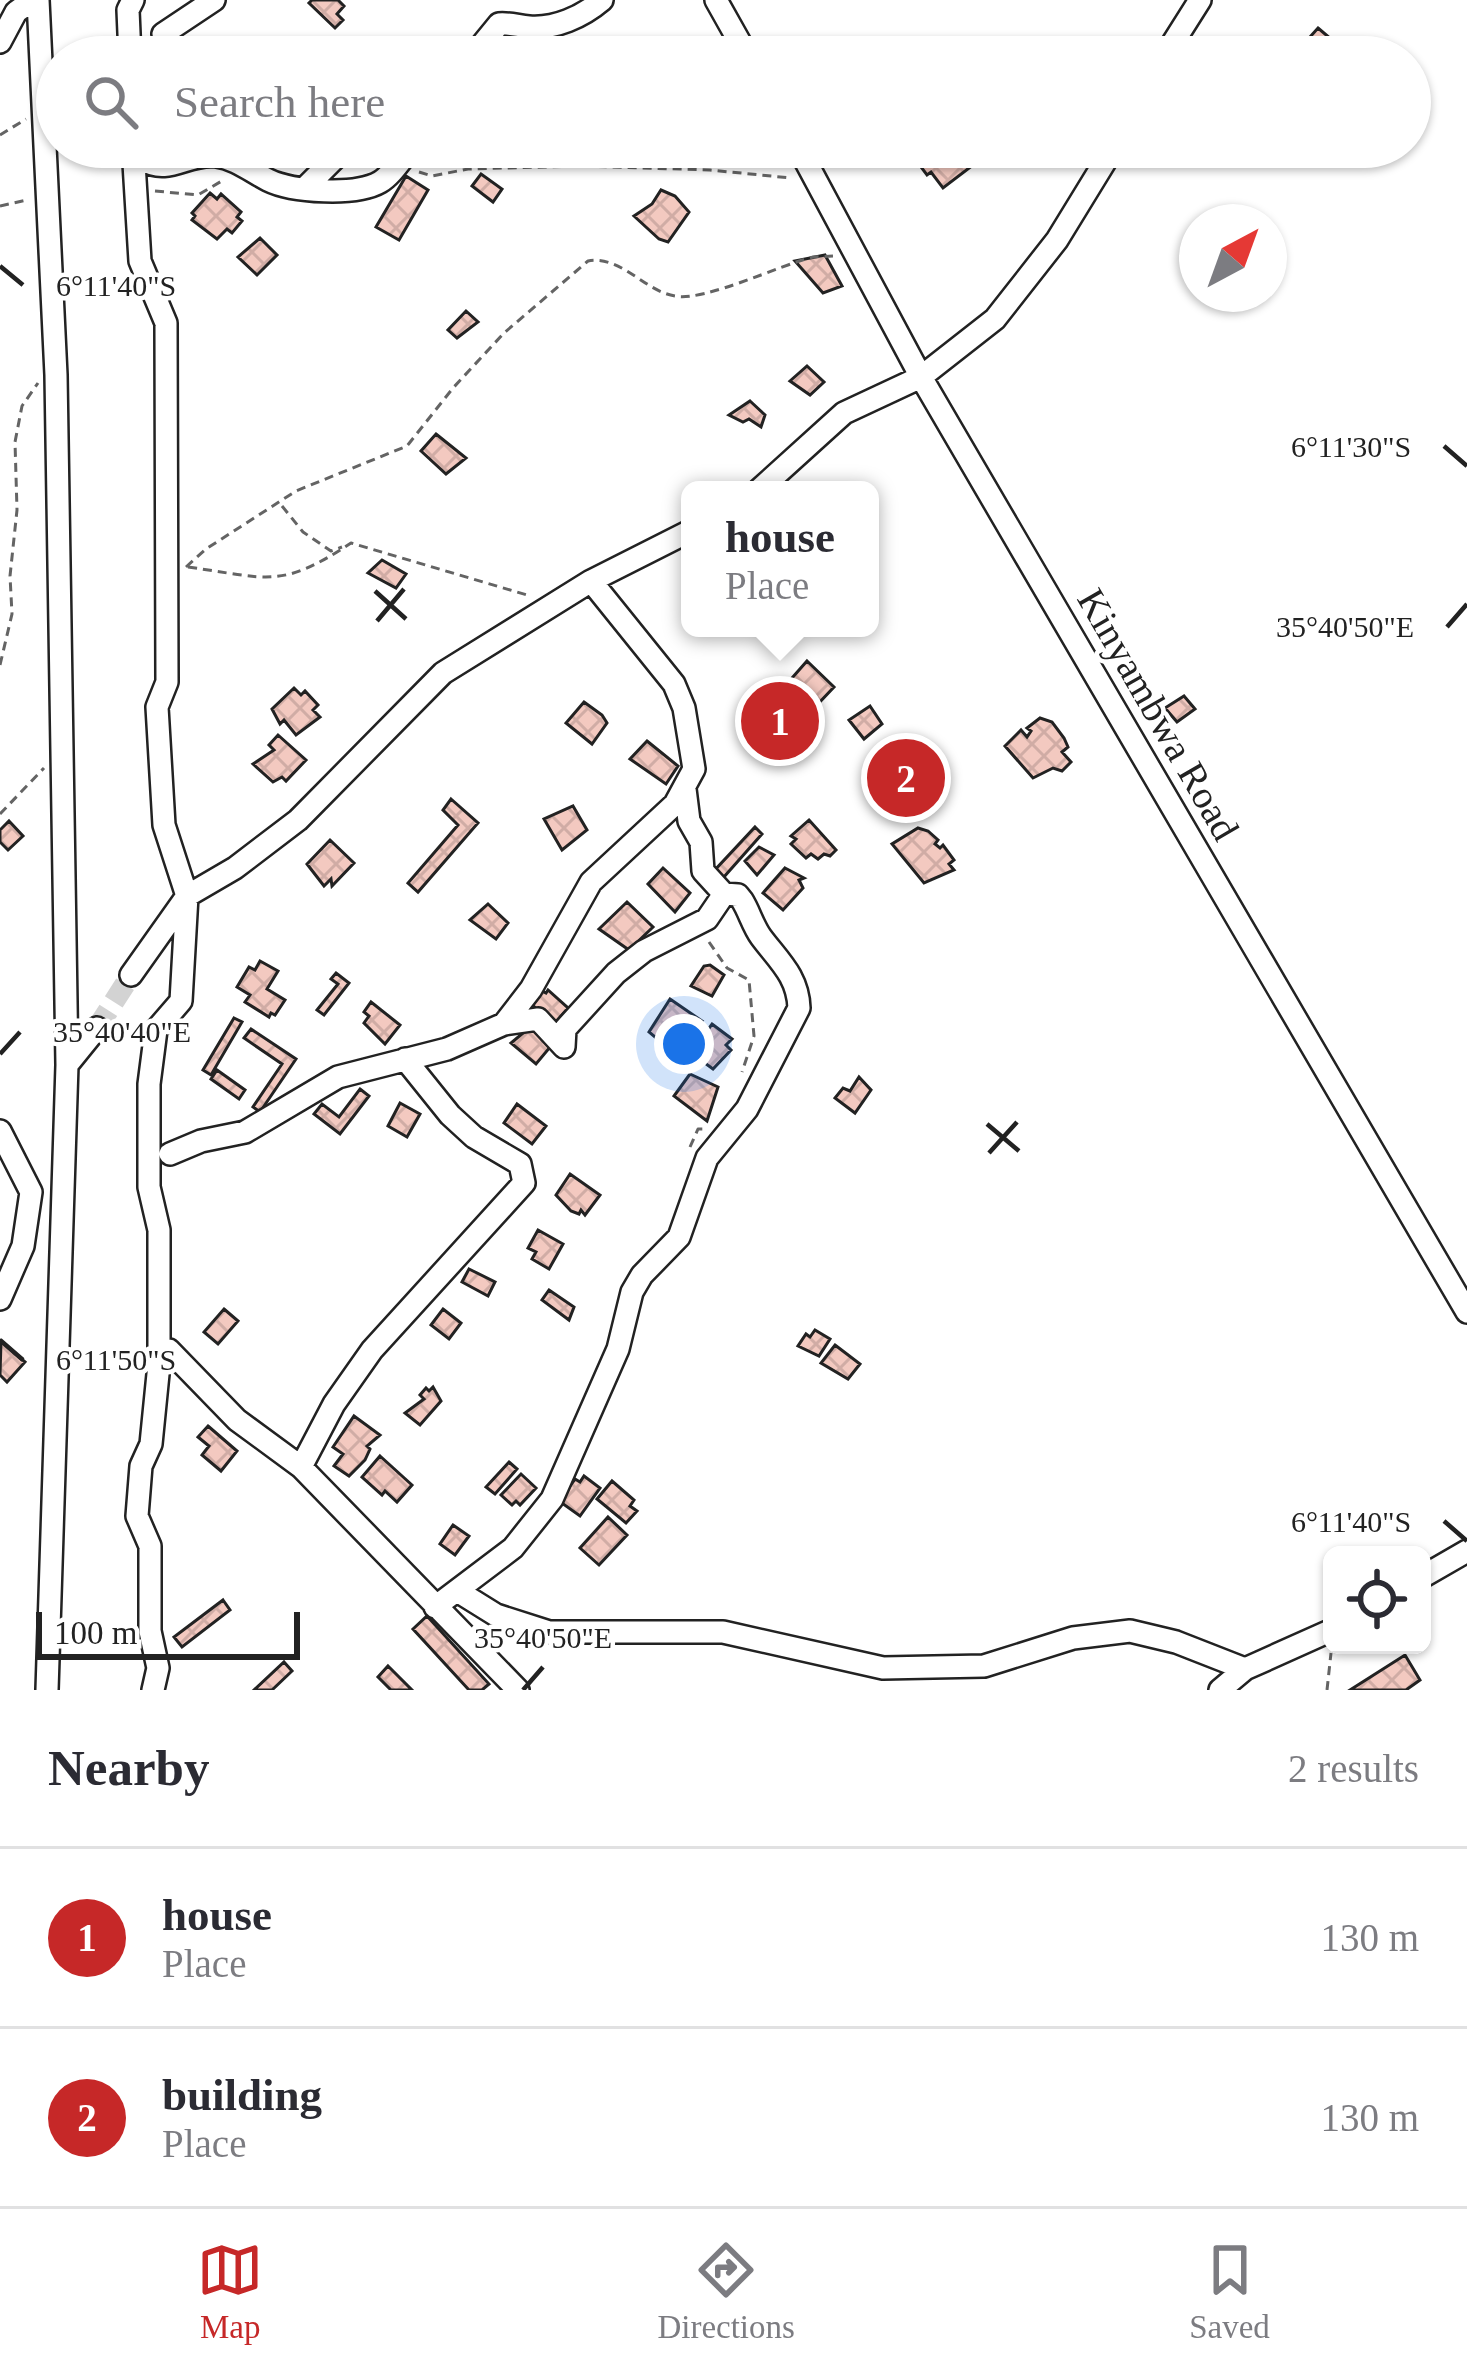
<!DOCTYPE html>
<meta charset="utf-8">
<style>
body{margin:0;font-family:"Times New Roman",serif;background:#f2f2f3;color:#2b2b33}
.controls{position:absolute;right:36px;bottom:36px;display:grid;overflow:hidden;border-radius:18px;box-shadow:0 3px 9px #0004}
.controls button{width:108px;height:108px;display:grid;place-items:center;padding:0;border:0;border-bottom:3px solid #e1e1e2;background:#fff;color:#2b2b33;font:60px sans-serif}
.compass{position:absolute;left:1179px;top:204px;width:108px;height:108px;border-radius:50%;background:#fff;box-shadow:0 3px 9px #0004;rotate:41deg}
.scale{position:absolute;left:36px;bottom:30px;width:264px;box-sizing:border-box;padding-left:12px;border:6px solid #222;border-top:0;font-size:33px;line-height:42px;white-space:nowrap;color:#222;-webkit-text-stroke:9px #fff;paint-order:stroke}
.you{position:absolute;left:684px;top:1044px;width:42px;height:42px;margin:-30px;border:9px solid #fff;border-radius:50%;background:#1a73e8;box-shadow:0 0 0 18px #1a73e833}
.badge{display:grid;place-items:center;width:78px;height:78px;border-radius:50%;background:#c62828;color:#fff;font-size:39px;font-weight:700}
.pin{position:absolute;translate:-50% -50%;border:6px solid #fff;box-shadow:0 3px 12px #0006}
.popup{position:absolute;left:681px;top:481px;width:198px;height:156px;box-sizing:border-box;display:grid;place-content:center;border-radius:18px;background:#fff;filter:drop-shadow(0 3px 9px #0005);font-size:39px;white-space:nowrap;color:#7c7c81}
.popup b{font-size:45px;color:#2b2b33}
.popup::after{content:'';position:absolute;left:50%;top:100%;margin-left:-24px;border:24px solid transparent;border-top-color:#fff}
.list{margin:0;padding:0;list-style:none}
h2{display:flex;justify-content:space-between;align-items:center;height:156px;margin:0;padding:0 48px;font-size:51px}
h2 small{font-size:39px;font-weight:400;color:#7c7c81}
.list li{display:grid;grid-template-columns:78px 1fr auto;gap:36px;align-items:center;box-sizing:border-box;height:180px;padding:0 48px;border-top:3px solid #e1e1e2}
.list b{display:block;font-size:45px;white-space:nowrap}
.list p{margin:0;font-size:39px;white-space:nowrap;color:#7c7c81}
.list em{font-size:39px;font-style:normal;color:#7c7c81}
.icon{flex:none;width:66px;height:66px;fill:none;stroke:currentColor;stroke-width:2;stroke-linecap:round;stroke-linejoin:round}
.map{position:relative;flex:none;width:1467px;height:1690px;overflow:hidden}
.search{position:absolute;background:#fff;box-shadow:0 3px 9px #0004;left:36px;right:36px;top:36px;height:132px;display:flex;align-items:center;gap:30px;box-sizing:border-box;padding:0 42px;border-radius:66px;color:#7c7c81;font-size:45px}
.sheet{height:516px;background:#fff}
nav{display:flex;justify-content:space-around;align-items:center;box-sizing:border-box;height:168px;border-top:3px solid #e1e1e2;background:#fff;font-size:33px;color:#7c7c81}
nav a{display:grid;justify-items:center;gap:6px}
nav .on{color:#c62828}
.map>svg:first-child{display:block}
</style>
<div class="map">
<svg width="1467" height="1690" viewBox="0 0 1467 1690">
<defs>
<pattern id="building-cross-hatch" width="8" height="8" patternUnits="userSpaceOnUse" patternTransform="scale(3)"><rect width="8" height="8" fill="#f3c9c0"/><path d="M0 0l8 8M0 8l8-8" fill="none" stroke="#d0aca5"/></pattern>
</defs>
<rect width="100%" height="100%" fill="#fff"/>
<!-- building -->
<path fill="url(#building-cross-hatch)" stroke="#222" stroke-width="3" d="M312,0H338L344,6L337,14L343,20L335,28L309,3Z
M1318,28L1331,39L1327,52L1318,48L1312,55L1302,46Z
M906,147H993L994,149L943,188L931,172L927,175Z
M481,174L502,189L493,202L472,186Z
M406,176L428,190L399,240L376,227Z
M661,190L675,196L689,212L668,242L659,239L634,216L652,204Z
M210,193L217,199L221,194L241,212L237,217L242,221L232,233L227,229L217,239L192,220L195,216L192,213Z
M260,238L277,255L257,275L238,257Z
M825,255L842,286L823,293L795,261Z
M466,311L478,322L457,338L448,330Z
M807,366L824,382L810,395L790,381Z
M750,401L765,415L761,427L749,419L743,422L729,415Z
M436,434L466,458L446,474L421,451Z
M382,560L406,574L396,588L368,573Z
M807,661L834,687L816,706L792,678Z
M294,688L301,695L305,691L318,705L313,710L320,717L296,735L284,720L280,724L272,709Z
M1184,696L1195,709L1177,722L1165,708Z
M783,698L803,723L777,744L756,719Z
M584,702L602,715L607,723L592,744L566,723Z
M870,706L882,724L864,739L849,720Z
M1040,718L1052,722L1064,738L1068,747L1062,752L1071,762L1062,771L1053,768L1033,778L1005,746L1021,730L1027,737L1031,731L1027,728Z
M278,735L306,760L286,781L282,777L273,782L253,764L274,750L269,745Z
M647,741L678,766L666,784L630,759Z
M914,762L922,770L899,794L890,786Z
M451,799L478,823L418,892L408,883L458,825L443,810Z
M573,806L587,830L562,850L544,819Z
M809,820L836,850L830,856L824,854L818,859L811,854L806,858L791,844L796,839L791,836Z
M9,821L23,836L8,850L0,842V830Z
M755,827L762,834L723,878L713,872Z
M918,828L928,831L938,840L935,844L940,848L943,845L954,860L949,864L954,870L924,883L892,844Z
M330,840L354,863L332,886L331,879L324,886L307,864Z
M759,847L774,855L757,875L745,861Z
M663,868L690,893L675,912L648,884Z
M785,868L804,878L799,880L803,888L783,910L763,893Z
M627,902L653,927L629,950L599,929Z
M488,904L508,923L496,939L470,920Z
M260,961L278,971L267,989L285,1000L275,1015L271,1013L269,1017L245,1002L250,995L237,987L249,967L255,970Z
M710,965L724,975L712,996L691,986L704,966Z
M336,973L349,983L324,1015L317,1010L338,984L331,979Z
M540,990L546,993L548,990L568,1008L554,1024L531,1004Z
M670,999L702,1021L674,1053L649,1032Z
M371,1002L400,1025L385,1044L364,1023L369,1016L364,1012Z
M234,1018L242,1022L211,1075L203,1070Z
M535,1023L551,1046L536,1064L511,1043Z
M712,1024L732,1039L726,1045L731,1050L713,1069L691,1053Z
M251,1029L296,1059L260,1112L253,1107L282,1064L244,1038Z
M217,1070L245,1090L239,1099L211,1079Z
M690,1074L718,1087L707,1121L674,1096Z
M859,1077L871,1090L855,1113L835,1098L843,1088L850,1091Z
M360,1089L369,1096L340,1134L314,1114L322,1104L339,1117Z
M400,1103L420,1114L407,1137L388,1126Z
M517,1104L546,1126L532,1144L504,1123Z
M570,1174L600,1195L585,1215L581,1210L579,1214L571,1211L556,1195Z
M538,1230L563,1244L549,1269L532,1259L536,1252L528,1248Z
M469,1269L495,1282L488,1296L462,1282Z
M549,1290L574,1307L569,1320L542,1300Z
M224,1309L238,1321L218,1344L204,1332Z
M443,1309L461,1323L449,1339L431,1325Z
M815,1330L830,1339L819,1356L798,1346L806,1334L810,1337Z
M1,1341L25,1362L7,1382L0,1375Z
M835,1345L860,1364L848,1379L821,1363Z
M433,1387L441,1401L420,1425L405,1413L424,1399L420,1395L426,1388L429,1391Z
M354,1416L380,1435L367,1446L370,1449L365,1460L349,1476L334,1466L343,1454L333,1447Z
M208,1426L237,1451L221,1471L202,1455L209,1446L198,1437Z
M380,1456L412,1485L397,1502L385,1491L382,1495L362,1477Z
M509,1462L517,1469L495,1494L486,1487Z
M521,1474L536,1488L520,1505L516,1501L512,1505L501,1495Z
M584,1476L600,1488L580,1516L559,1501L575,1479L580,1482Z
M612,1481L634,1500L630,1506L637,1511L626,1523L597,1499Z
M608,1517L627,1535L599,1565L580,1548Z
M453,1525L469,1536L455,1555L440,1544Z
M223,1600L230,1610L182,1647L174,1637Z
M427,1616L489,1684L482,1690H469L413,1629Z
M1405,1655L1420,1680L1406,1690H1350Z
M284,1662L292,1671L272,1690H254Z
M388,1666L412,1690H391L378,1677Z"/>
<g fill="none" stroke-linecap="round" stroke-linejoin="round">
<!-- minor-tunnel -->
<path stroke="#d3d3d3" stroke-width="21" stroke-dasharray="21 10" stroke-linecap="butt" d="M97,1028L131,975"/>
<!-- minor casing -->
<g stroke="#222" stroke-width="26">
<path id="minor" d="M38,0L56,375L67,1065L47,1690
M716,0L748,57
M163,34L214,0
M0,42L16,12L33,0
M130,57L128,10L133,0
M472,57L499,24C509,23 518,26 529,27C555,29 582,17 602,0
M1164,57L1200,0
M133,147L140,261L166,323L167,682L157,707L164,825L187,896L181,1001L156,1030L149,1084V1187L159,1230V1364L151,1444L141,1466L137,1516L150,1546V1631L158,1668L153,1690
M798,147L921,377L1467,1312
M144,160C168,176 189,152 216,156C237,159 250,171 268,180C292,192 356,196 380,182C392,175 402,158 412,147
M304,189L346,147
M759,490L844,413L921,377L995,319L1057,240L1114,147
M131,975L187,896L235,868L298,820L443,673L591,581L690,531
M504,1024L538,1019L564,1047L565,1029L616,973L644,951L707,919L724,894L703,871L701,842L689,821L685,789
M67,1065L97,1028
M0,1131L31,1192L23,1246L0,1299
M170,1154L201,1141L245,1132L338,1077L447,1049L504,1024L531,989L591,882L675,804L694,769L684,708L674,684L591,581
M169,1350L237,1420L301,1467L518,1690
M301,1467L334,1404L372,1350L524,1183L520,1164L474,1137L450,1115L405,1059
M1422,1577L1467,1551
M459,1592L496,1615L549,1632H723L883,1668L984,1666L1073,1638L1130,1631L1176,1642L1245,1669
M435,1607L513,1548L552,1499L618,1349L632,1292L642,1275L679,1237L707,1158L747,1109L799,1008C798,976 778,960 761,937C753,926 749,911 742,900L738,895L724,894
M1220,1690L1245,1669L1332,1630"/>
</g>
<!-- path -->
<path stroke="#646464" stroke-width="3" stroke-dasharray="9 6" stroke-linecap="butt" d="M0,135L26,119
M419,172L432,176L468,169L581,166L710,170L791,178
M155,191L198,195L225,179
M0,206L27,200
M282,506L303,532L331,551L342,547
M186,567L206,549L296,491L407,446L453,388L504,333L588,261C621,255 644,291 675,296C704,302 780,265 813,257L833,256
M188,567C268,578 280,590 351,543L527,595
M0,665L12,614L10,576L17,510L15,442L22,406L38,383
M0,814L44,768
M709,942L727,968L749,980L754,1036L742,1072
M690,1147L698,1129H705
M1327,1690L1331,1653"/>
<!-- minor -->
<use href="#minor" stroke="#fff" stroke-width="21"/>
</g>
<!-- ticks -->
<path fill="none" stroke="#222" stroke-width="4.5" d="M0,266L23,285M1444,446L1467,466M375,591L406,619M377,621L404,589M1447,627L1467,604M0,1054L20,1032M987,1124L1019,1151M989,1153L1017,1122M0,1340L23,1360M1444,1521L1467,1541M523,1690L543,1667"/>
<g text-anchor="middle" stroke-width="9" stroke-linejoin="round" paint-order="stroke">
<!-- street labels -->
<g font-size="39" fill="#222" stroke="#fff">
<text transform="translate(1159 714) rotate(60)" y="14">Kinyambwa Road</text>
</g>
</g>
<g font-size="30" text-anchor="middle" fill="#222" stroke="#fff" stroke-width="9" stroke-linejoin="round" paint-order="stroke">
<text x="116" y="296">6°11'40"S</text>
<text x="1351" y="457">6°11'30"S</text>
<text x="1345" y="637">35°40'50"E</text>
<text x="122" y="1042">35°40'40"E</text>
<text x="116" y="1370">6°11'50"S</text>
<text x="1351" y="1532">6°11'40"S</text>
<text x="543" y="1648">35°40'50"E</text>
</g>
</svg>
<div class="controls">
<button><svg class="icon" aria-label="locate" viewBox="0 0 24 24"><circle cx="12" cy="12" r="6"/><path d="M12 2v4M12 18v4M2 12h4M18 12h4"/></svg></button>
</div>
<svg class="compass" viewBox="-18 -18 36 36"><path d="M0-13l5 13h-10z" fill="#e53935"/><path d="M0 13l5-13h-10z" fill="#7c7c81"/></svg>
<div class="scale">100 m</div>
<div class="you"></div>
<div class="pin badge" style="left:780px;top:721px">1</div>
<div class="popup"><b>house</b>Place</div>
<div class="pin badge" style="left:906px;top:778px">2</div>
<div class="search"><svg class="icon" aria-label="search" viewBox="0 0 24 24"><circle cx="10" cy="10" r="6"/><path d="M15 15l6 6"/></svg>Search here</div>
</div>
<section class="sheet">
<h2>Nearby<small>2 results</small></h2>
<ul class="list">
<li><span class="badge">1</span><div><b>house</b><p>Place</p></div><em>130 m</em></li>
<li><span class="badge">2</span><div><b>building</b><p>Place</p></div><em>130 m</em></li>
</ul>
</section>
<nav>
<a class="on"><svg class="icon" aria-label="map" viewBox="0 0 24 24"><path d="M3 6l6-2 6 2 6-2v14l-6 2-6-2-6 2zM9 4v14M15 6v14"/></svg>Map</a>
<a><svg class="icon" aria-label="directions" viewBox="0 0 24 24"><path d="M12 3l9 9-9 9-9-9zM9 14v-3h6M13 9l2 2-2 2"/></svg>Directions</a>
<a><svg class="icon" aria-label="saved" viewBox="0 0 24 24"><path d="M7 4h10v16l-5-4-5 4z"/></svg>Saved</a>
</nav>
